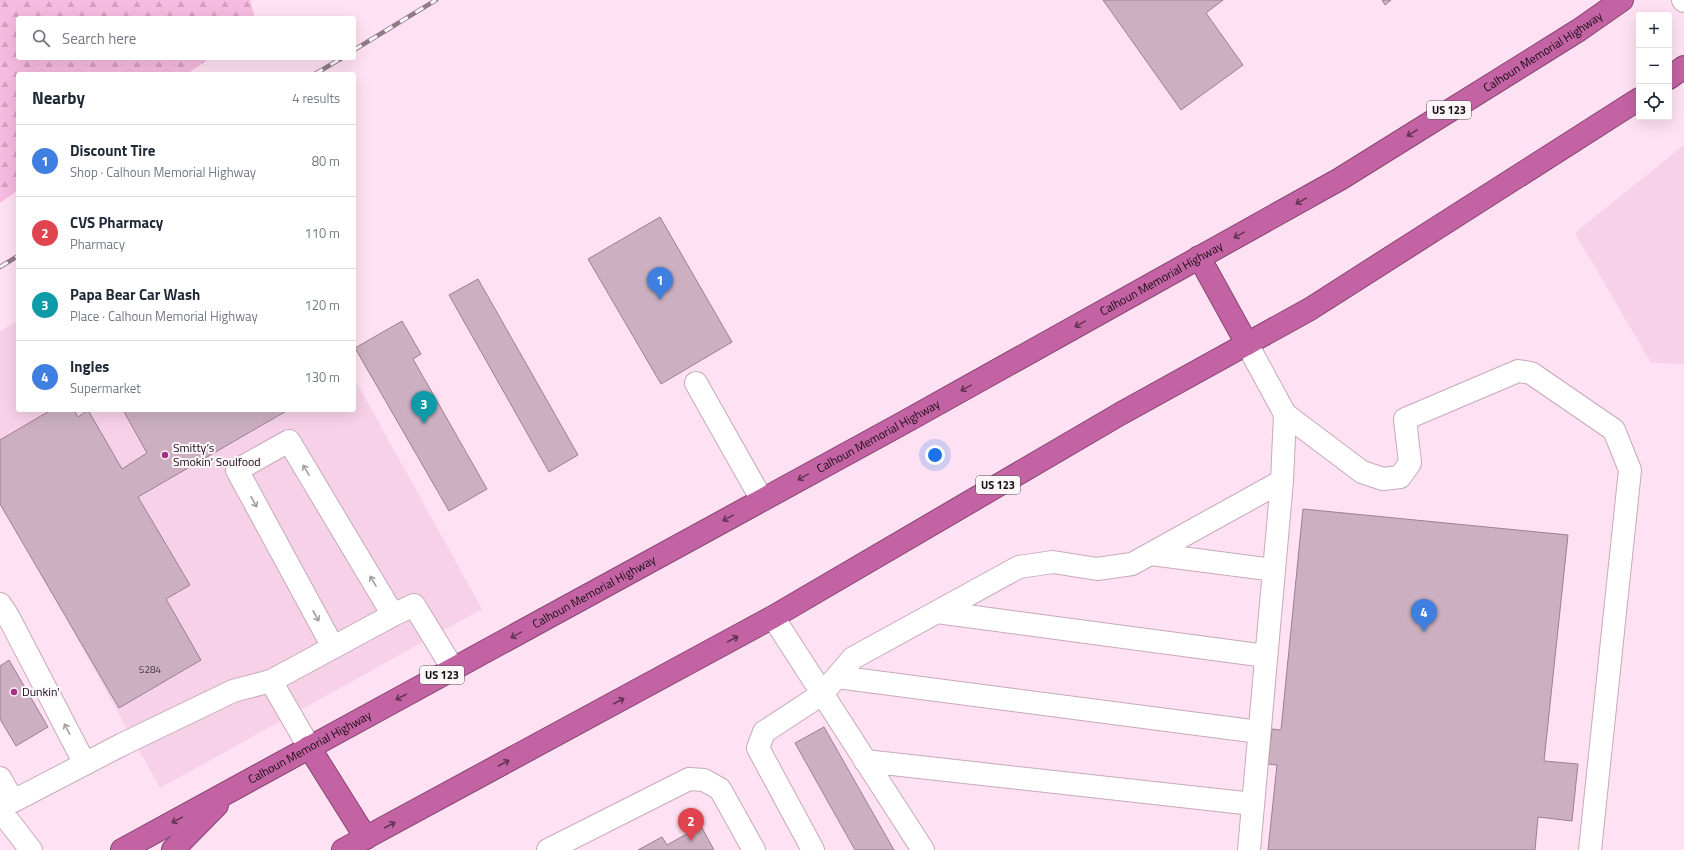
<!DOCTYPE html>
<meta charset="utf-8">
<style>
body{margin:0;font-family:"Titillium Web",sans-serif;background:#f2f2f3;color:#1f2937}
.controls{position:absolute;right:12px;top:12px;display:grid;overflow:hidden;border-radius:4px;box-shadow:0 4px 16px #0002}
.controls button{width:36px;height:36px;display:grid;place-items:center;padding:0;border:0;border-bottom:1px solid #e0e1e3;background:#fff;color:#1f2937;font:20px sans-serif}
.you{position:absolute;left:935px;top:455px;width:14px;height:14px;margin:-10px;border:3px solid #fff;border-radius:50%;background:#1a73e8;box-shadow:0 0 0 6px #1a73e833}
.badge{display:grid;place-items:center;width:26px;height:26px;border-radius:50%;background:#1a73e8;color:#fff;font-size:13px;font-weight:700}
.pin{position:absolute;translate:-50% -33px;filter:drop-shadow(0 1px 2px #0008)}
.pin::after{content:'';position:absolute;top:21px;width:14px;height:12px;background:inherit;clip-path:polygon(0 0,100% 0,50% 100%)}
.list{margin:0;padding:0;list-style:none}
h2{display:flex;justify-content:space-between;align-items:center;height:52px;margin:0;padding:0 16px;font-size:17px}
h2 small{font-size:13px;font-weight:400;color:#747a83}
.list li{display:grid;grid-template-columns:26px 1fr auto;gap:12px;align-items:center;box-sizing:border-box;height:72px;padding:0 16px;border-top:1px solid #e0e1e3}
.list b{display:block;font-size:15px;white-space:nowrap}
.list p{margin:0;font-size:13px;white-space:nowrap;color:#747a83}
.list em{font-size:13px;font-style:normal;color:#747a83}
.icon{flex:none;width:22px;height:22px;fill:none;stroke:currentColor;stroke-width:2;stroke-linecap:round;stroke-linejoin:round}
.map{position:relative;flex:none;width:1684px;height:850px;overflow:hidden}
.search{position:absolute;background:#fff;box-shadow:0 4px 16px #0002;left:16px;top:16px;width:340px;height:44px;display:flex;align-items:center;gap:10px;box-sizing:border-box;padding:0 14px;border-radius:4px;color:#747a83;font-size:15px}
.panel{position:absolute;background:#fff;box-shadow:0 4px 16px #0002;left:16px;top:72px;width:340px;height:340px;border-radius:4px}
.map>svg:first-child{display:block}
</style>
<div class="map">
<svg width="1684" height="850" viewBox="0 0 1684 850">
<defs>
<pattern id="forest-firs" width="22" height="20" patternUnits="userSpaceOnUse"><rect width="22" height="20" fill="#f7bae0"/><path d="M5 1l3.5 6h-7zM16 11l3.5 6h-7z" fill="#d39fbf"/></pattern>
</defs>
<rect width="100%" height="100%" fill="#fee1f2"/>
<!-- built -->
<path fill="#f6d1e7" d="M1684,145V364L1651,363L1575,233Z
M18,321V410H354V378L482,609L160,788L0,499V331Z"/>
<!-- forest -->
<path fill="url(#forest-firs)" d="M0,0H250L255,18H18V58H210L187,74H18V190L0,203Z"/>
<!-- building -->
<path fill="#ccb0c1" stroke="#9b8090" d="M1103,0H1223L1206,13L1243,65L1181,110Z
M1382,0H1391L1385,5Z
M660,217L732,342L661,384L588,259Z
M478,279L578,455L549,472L449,295Z
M402,321L421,354L413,359L487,489L449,511L355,348Z
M51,410H74L78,417L88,410L122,469L147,453L123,410H288L138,497L190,585L166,599L201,660L119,708L0,504V440Z
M1303,509L1568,535L1544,761L1578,764L1572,821L1538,817L1535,850H1268L1277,765L1268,764L1272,729L1281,730Z
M9,660L48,727L16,746L0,719V666Z
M824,727L894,850H855L795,743Z
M701,826L714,850H638L662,837L667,845Z"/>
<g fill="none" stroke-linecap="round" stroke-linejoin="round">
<!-- minor casing -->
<g stroke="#c6aabb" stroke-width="24">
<path id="minor" d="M1683,0L1684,1
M1247,344L1285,414L1362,472L1383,479L1400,477L1410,463L1405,419L1518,371L1531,373L1614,430L1630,470L1590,850
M696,383L762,500
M1151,554L1274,570
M0,604L8,616L85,764
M937,612L1266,656
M773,617L923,850
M333,647L237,470L289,441L393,615
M837,677L1259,732
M271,681L393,615L414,605L453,669
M865,761L1253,804
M0,778L13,801
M0,808L121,745L233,691L271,681L309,747
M0,810L31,850
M548,850L689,779L704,780L720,789L754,850
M813,850L758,748L764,732L822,694L853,658L1019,567L1053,562L1097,569L1132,564L1282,481L1285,414
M1249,850L1282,481"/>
</g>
<!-- highway casing -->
<g stroke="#864571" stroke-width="24">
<g id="highway">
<path d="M1669,78L1684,67"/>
<path d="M1199,257L1247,344"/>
<path d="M309,747L366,838"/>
<path id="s1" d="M122,850L903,423L1340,179L1579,30L1622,0"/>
<path d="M173,850L217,805"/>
<path d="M343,850L773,617L1120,414L1310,309L1639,99"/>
</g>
</g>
<!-- minor -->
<use href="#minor" stroke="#fff" stroke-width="22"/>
<!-- highway -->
<use href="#highway" stroke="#c363a3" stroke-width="22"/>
<!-- rail casing -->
<g stroke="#8f7b87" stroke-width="4.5">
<path id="rail" d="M354,50L436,0
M315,74L342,58
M0,267L18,256"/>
</g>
<!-- rail -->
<use href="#rail" stroke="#fcf6f9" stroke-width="3" stroke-dasharray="9" stroke-linecap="butt"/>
</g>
<!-- one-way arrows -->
<defs><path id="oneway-shaft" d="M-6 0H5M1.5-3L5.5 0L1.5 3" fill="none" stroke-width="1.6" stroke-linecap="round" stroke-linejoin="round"/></defs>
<g stroke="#643454">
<use href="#oneway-shaft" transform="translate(1412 133) rotate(148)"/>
<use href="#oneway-shaft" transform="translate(1301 201) rotate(151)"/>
<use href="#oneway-shaft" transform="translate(1239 235) rotate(151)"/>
<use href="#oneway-shaft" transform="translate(1080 324) rotate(151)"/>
<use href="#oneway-shaft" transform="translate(966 388) rotate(151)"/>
<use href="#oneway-shaft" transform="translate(803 477) rotate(151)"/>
<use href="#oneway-shaft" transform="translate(728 518) rotate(151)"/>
<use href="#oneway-shaft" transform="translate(516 635) rotate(151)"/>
<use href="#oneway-shaft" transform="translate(733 639) rotate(-28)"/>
<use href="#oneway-shaft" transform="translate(401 697) rotate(152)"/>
<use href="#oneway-shaft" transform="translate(619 701) rotate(-28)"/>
<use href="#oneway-shaft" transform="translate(504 763) rotate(-28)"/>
<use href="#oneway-shaft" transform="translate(177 820) rotate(151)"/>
<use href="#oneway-shaft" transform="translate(390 825) rotate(-28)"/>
</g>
<g stroke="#a29ea1">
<use href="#oneway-shaft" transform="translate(306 470) rotate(-121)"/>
<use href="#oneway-shaft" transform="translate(254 502) rotate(61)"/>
<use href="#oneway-shaft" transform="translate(373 581) rotate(-121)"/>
<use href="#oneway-shaft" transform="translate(316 616) rotate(61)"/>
<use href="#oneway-shaft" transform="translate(67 729) rotate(-117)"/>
</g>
<!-- markers -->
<g fill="#a72f85" stroke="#fcf6f9" stroke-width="1.5">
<circle cx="165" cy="455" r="4"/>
<circle cx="14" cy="692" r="4"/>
</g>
<g text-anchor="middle" stroke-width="4" stroke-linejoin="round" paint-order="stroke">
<!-- number labels -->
<g font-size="10" fill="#44363e">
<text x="150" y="673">5284</text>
</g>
<!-- shield labels -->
<g fill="#fcf6f9" stroke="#5b5358" stroke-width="1">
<rect x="1427" y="101" width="44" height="18" rx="3"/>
<rect x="976" y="476" width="44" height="18" rx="3"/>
<rect x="420" y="666" width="44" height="18" rx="3"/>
</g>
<g font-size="11" font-weight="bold" fill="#160d13">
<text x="1449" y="114">US 123</text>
<text x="998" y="489">US 123</text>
<text x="442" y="679">US 123</text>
</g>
<!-- street labels -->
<g font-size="12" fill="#160d13" stroke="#fcf6f9">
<text dy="4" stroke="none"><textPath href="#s1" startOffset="1630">Calhoun Memorial Highway</textPath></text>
<text dy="4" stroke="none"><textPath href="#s1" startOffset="1186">Calhoun Memorial Highway</textPath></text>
<text dy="4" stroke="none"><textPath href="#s1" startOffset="862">Calhoun Memorial Highway</textPath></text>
<text dy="4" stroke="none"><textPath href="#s1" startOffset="538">Calhoun Memorial Highway</textPath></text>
<text dy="4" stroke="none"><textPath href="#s1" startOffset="214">Calhoun Memorial Highway</textPath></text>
</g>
<!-- poi labels -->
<g font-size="12" fill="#160d13" stroke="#fcf6f9" text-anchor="start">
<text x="173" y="452">Smitty’s<tspan x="173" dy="14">Smokin’ Soulfood</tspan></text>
<text x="22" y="696">Dunkin'</text>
</g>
</g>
</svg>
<div class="controls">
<button>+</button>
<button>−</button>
<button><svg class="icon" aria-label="locate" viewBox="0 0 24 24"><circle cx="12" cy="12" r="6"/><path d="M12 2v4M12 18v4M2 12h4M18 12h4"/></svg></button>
</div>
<div class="you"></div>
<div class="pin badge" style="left:660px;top:300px;background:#3f7fe0">1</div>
<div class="pin badge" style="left:691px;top:841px;background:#e0444e">2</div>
<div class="pin badge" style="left:424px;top:424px;background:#0f9aa8">3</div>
<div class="pin badge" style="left:1424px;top:632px;background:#3f7fe0">4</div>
<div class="search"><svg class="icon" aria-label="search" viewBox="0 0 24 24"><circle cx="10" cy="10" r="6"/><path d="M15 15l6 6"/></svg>Search here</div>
<section class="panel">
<h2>Nearby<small>4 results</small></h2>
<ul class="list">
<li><span class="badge" style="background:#3f7fe0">1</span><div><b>Discount Tire</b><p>Shop · Calhoun Memorial Highway</p></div><em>80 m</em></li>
<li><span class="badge" style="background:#e0444e">2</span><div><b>CVS Pharmacy</b><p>Pharmacy</p></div><em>110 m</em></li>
<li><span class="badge" style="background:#0f9aa8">3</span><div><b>Papa Bear Car Wash</b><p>Place · Calhoun Memorial Highway</p></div><em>120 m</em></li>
<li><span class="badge" style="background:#3f7fe0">4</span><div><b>Ingles</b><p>Supermarket</p></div><em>130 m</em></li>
</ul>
</section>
</div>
